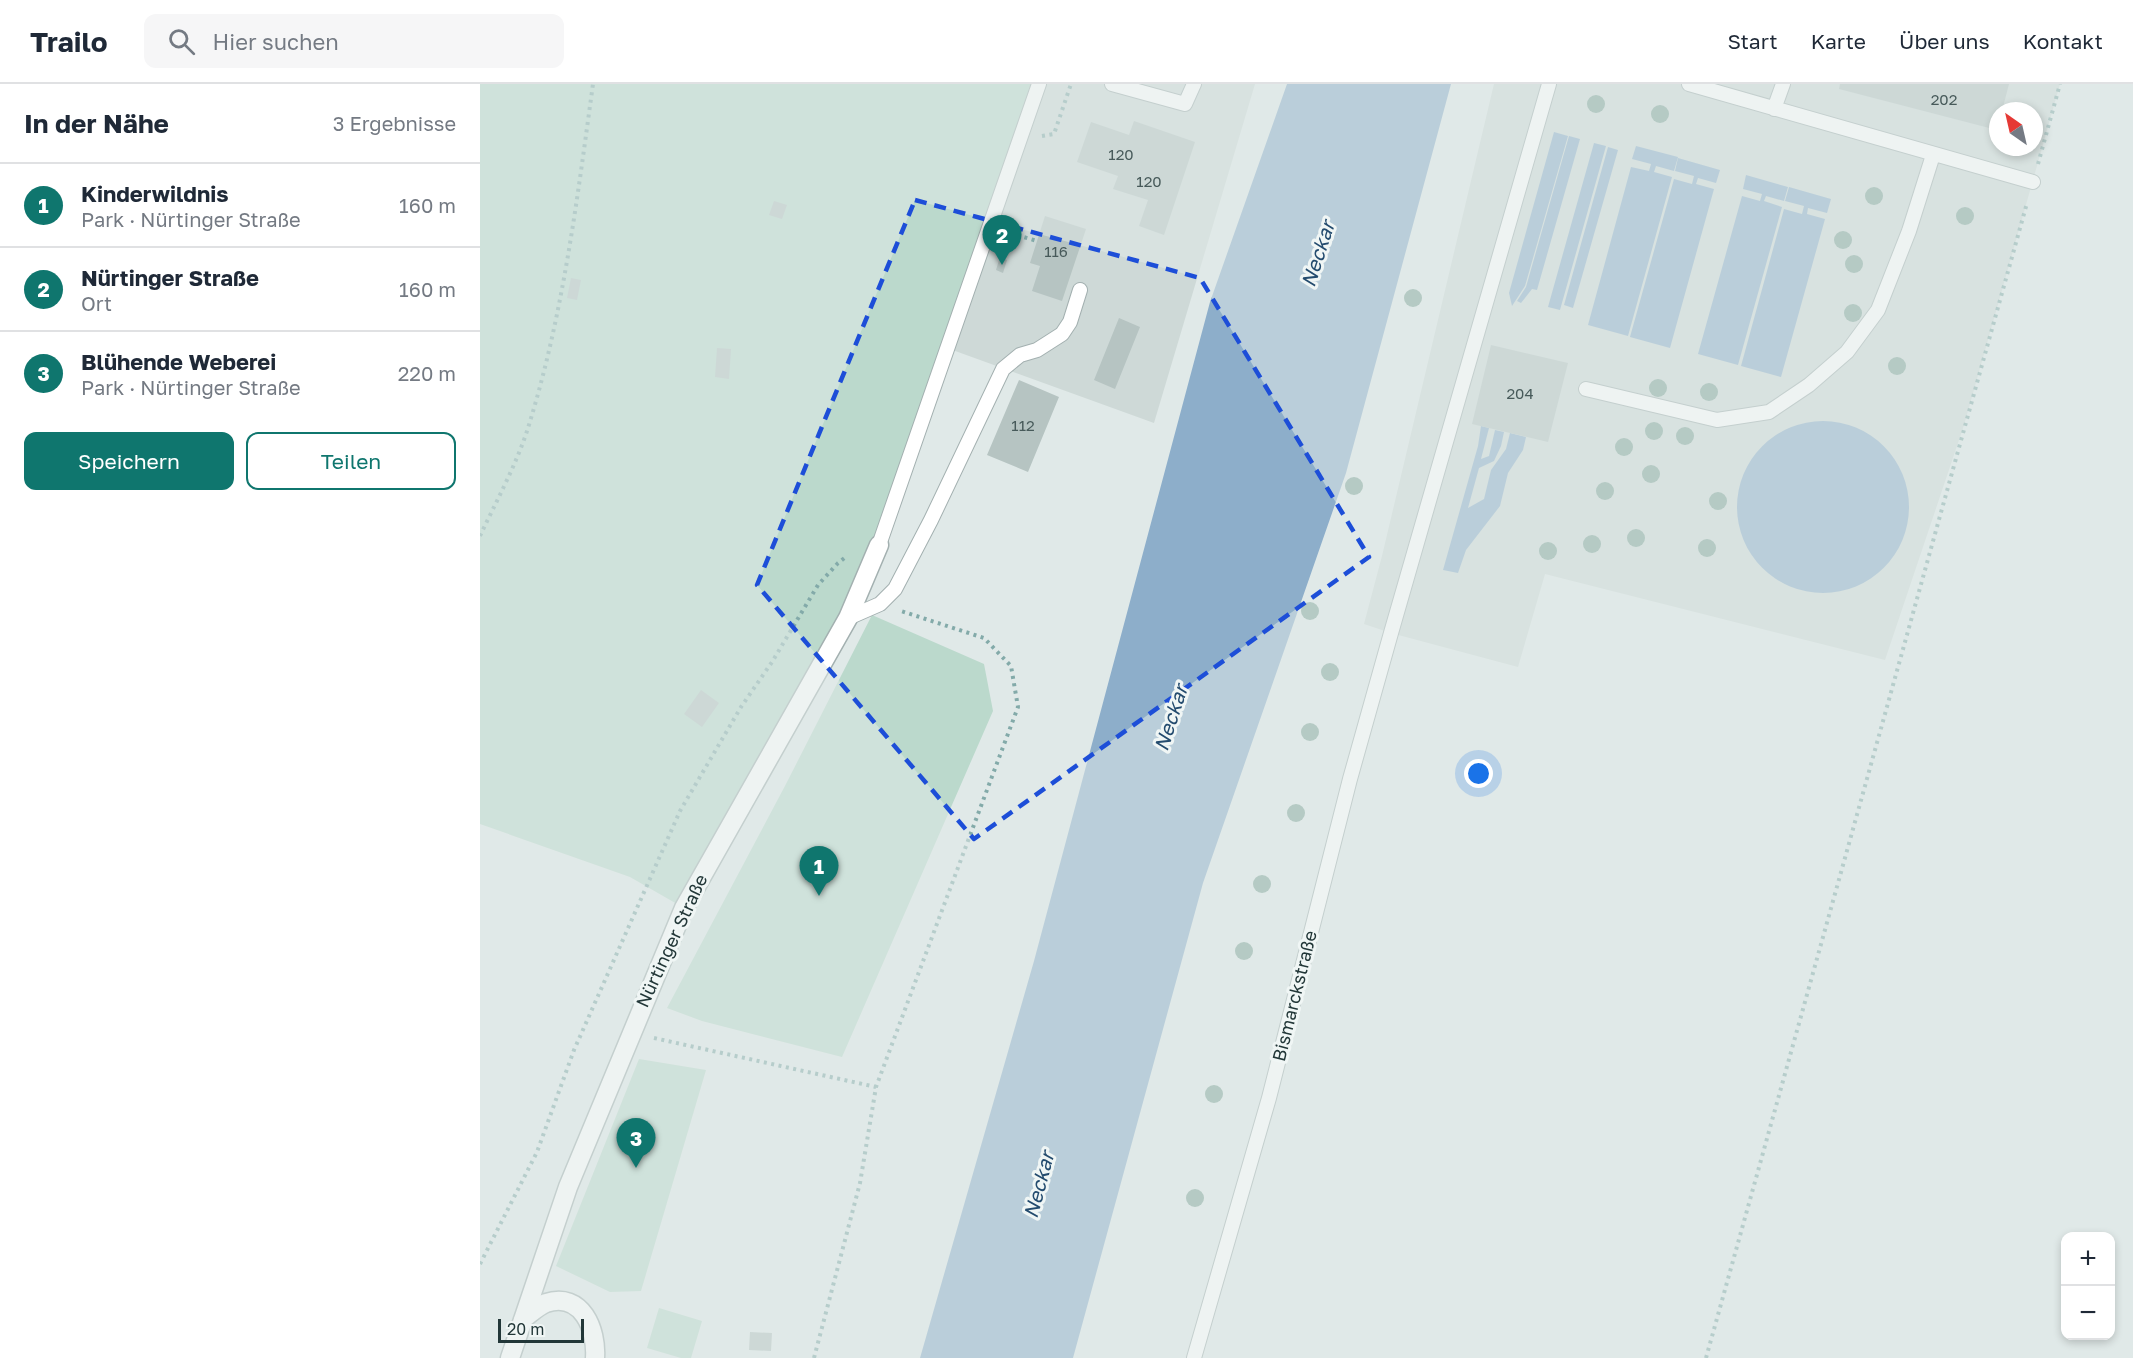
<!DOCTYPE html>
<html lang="de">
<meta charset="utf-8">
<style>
body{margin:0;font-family:"Golos Text",sans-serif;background:#f6f6f7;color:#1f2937}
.controls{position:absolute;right:18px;bottom:18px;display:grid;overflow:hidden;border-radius:12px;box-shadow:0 3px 9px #0003}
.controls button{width:54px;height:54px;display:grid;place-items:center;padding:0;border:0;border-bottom:2px solid #e0e1e3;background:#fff;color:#1f2937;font:30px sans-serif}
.compass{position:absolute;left:1509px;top:18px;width:54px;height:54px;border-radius:50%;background:#fff;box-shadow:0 3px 9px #0003;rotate:326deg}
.scale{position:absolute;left:18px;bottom:15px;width:86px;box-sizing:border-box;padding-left:6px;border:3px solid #223738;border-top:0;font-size:16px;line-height:21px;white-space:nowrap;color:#223738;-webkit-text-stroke:4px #f0f6f5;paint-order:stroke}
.you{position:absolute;left:999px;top:690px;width:21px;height:21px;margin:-15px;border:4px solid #fff;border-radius:50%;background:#1a73e8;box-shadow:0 0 0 9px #1a73e833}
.badge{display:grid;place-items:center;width:39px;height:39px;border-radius:50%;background:#0f766e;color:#fff;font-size:20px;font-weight:700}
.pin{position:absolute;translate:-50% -50px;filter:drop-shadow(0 2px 3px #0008)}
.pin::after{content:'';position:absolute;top:32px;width:21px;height:18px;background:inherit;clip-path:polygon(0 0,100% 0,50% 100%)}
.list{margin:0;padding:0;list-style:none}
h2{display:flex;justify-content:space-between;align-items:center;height:78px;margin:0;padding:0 24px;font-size:26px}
h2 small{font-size:20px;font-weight:400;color:#747a83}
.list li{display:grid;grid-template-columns:39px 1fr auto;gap:18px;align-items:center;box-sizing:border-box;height:84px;padding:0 24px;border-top:2px solid #e0e1e3}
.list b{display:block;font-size:22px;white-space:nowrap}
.list p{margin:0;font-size:20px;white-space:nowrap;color:#747a83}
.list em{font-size:20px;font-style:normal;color:#747a83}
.actions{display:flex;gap:12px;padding:18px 24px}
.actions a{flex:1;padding:14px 0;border:2px solid #0f766e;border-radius:12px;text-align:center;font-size:21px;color:#0f766e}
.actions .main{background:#0f766e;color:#fff}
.icon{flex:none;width:33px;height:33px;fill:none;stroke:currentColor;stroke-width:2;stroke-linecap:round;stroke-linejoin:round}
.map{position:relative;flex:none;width:1653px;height:1274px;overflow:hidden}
header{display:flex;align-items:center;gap:36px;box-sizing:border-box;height:84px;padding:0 30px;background:#fff;border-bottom:2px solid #e0e1e3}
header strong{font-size:28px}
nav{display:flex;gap:33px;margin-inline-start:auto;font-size:21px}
.search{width:420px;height:54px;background:#f6f6f7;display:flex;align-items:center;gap:15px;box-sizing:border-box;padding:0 21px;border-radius:12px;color:#747a83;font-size:22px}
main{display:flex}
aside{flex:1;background:#fff}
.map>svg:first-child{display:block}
</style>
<header>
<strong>Trailo</strong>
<div class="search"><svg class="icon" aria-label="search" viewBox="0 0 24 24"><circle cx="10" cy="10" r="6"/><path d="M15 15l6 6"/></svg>Hier suchen</div>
<nav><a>Start</a><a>Karte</a><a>Über uns</a><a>Kontakt</a></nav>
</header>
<main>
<aside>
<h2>In der Nähe<small>3 Ergebnisse</small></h2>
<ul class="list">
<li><span class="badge">1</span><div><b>Kinderwildnis</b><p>Park · Nürtinger Straße</p></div><em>160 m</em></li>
<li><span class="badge">2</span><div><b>Nürtinger Straße</b><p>Ort</p></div><em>160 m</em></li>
<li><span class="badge">3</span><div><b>Blühende Weberei</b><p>Park · Nürtinger Straße</p></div><em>220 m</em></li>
</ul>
<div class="actions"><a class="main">Speichern</a><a>Teilen</a></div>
</aside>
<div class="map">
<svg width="1653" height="1274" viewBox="0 0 1653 1274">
<rect width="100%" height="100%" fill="#e0e9e8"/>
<!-- built -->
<path fill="#ced9d7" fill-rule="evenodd" d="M559,0H775L674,339L467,264Z
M1014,0H1580L1484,341L1405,576L1065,490L1038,583L911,549L884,540L902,472ZM1518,27H1554V63H1518Z"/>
<!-- green -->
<path fill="#bbd9cc" d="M0,0H559L399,461L204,824L150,793L0,740Z
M392,531L504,580L513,627L362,973L222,937L187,924L306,700Z
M159,975L226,986L161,1207L130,1208L76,1182Z
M179,1224L222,1237L211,1274H201L167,1264Z"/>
<!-- water -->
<path fill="#8daeca" d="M807,0H971L866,389L723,799L593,1274H440L554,877L730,218Z
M1074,48L1088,52L1045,202L1032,222L1029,209Z
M1089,52L1100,55L1057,206L1052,205L1041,219L1037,217L1046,203Z
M1114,59L1126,62L1080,226L1068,223Z
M1156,62L1198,73L1194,87L1176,82L1174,88L1192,93L1148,252L1108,241L1151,83L1169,87L1171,80L1152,75Z
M1128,63L1138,66L1093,224L1084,221Z
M1198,74L1240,86L1236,99L1218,94L1216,100L1234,105L1190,264L1150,253L1194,95L1212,100L1214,92L1195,87Z
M1266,91L1308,103L1304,117L1286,112L1284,117L1302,123L1258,281L1218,270L1262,112L1280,117L1282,110L1263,105Z
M1309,103L1351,115L1347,129L1328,124L1327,130L1345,135L1301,293L1261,282L1304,125L1322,130L1324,122L1305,117Z
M1257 423a86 86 0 1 1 172 0a86 86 0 1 1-172 0Z
M1001,342L1009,344L1001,375L1009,372L1015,346L1024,348L1021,362L1014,377L999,384L988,424L1004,415L1011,386L1026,365L1030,349L1046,353L1043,366L1028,389L1020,422L986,466L978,489L963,486L998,362Z"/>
<!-- building -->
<path fill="#b6c4c2" d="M1360,0H1529L1522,27H1518L1517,46L1359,5Z
M654,37L715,58L684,151L659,142L668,116L633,105L638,92L597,78L611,38L649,51Z
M294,117L307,121L302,135L289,131Z
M565,132L606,145L582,217L552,207L560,182L550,179Z
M520,173L527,176L523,189L516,186Z
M91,194L101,196L97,216L87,214Z
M639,234L660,243L635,305L614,296Z
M1011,261L1088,279L1068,358L992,340Z
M237,264L251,265L249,295L235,293Z
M539,296L579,313L548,388L507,371Z
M221,606L239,619L222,643L204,630Z
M270,1248L292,1249L291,1267L269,1266Z"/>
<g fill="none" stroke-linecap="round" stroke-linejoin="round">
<!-- service casing -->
<g stroke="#a3b0b0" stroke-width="16">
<path id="service" d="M632,0L705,20L714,0
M1209,0L1553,98
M1294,25L1303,0
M1106,305L1237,336L1289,328L1329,301L1367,268L1398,226L1429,147L1453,71
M399,461L559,0
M368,534L400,520L415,505L451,436L523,285L540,271L557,266L582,250L590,238L600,206
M714,1274L789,1014L870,695L911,549L1069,0"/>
</g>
<!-- minor casing -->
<g stroke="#a3b0b0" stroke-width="21">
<path id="minor" d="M43,1235C50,1230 58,1222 66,1219C102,1207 117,1246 115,1274
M30,1274L88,1103L204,824L368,534L399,461"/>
</g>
<!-- path -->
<path stroke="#83aaa9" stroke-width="4" stroke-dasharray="3 4.5" stroke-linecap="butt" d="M562,52L574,50L591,0
M1558,80L1580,0
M530,149L557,157
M0,452C16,418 37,379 48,344C83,232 97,116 113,0
M174,954L396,1003
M0,1180L57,1068L94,966L200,727L261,623L292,578L338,501L358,479L367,472
M334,1274L380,1099L396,1003L538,623L531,582L504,554L421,527
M1226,1274L1547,119"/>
<!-- service -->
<use href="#service" stroke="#fff" stroke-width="14"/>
<!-- minor -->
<use href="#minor" stroke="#fff" stroke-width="18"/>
</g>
<!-- trees -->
<g fill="#80a499">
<circle cx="1116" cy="20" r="9"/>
<circle cx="1180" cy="30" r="9"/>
<circle cx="1394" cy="112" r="9"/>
<circle cx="1485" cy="132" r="9"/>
<circle cx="1363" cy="156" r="9"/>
<circle cx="1374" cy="180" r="9"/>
<circle cx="933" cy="214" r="9"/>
<circle cx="1373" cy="229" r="9"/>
<circle cx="1417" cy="282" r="9"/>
<circle cx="1178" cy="304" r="9"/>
<circle cx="1229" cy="308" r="9"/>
<circle cx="1174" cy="347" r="9"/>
<circle cx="1205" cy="352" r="9"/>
<circle cx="1144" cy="363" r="9"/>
<circle cx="1171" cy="390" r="9"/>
<circle cx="874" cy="402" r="9"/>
<circle cx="1125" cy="407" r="9"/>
<circle cx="1238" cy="417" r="9"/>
<circle cx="1156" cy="454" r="9"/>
<circle cx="1112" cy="460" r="9"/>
<circle cx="1227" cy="464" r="9"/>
<circle cx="1068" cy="467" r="9"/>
<circle cx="830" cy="527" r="9"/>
<circle cx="850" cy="588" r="9"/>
<circle cx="830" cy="648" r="9"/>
<circle cx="816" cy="729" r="9"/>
<circle cx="782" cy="800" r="9"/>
<circle cx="764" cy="867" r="9"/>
<circle cx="734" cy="1010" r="9"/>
<circle cx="715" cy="1114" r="9"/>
</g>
<!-- marked area -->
<path d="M0 0H1653V1274H0ZM435,116L720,194L889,473L494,755L277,501Z" fill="#e0e9e8" fill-opacity=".55" fill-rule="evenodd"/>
<path fill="none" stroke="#1d4ed8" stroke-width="4.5" stroke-dasharray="12 8" stroke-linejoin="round" d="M435,116L720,194L889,473L494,755L277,501Z"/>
<g text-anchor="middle" stroke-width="6" stroke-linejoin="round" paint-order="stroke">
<!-- number labels -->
<g font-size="15" fill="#475a5a">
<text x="1464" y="21">202</text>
<text x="641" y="76">120</text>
<text x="669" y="103">120</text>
<text x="576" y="173">116</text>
<text x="1040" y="315">204</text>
<text x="543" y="347">112</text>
</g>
<!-- street labels -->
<g font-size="18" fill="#223738" stroke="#f0f6f5">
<text transform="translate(192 857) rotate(-65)" y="6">Nürtinger Straße</text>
<text transform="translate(815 912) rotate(-76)" y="6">Bismarckstraße</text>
</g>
<!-- water labels -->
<g font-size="20" font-style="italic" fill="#234b6e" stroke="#f0f6f5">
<text transform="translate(838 170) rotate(-72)" y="7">Neckar</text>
<text transform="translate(691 634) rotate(-72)" y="7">Neckar</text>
<text transform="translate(559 1101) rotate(-75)" y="7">Neckar</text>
</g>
</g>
</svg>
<div class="controls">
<button>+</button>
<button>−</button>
</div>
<svg class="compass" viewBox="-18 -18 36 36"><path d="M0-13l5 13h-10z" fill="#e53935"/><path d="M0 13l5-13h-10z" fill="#747a83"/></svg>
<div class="scale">20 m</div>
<div class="you"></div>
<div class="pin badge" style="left:339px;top:812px">1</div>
<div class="pin badge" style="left:522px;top:181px">2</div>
<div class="pin badge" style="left:156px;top:1084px">3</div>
</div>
</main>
